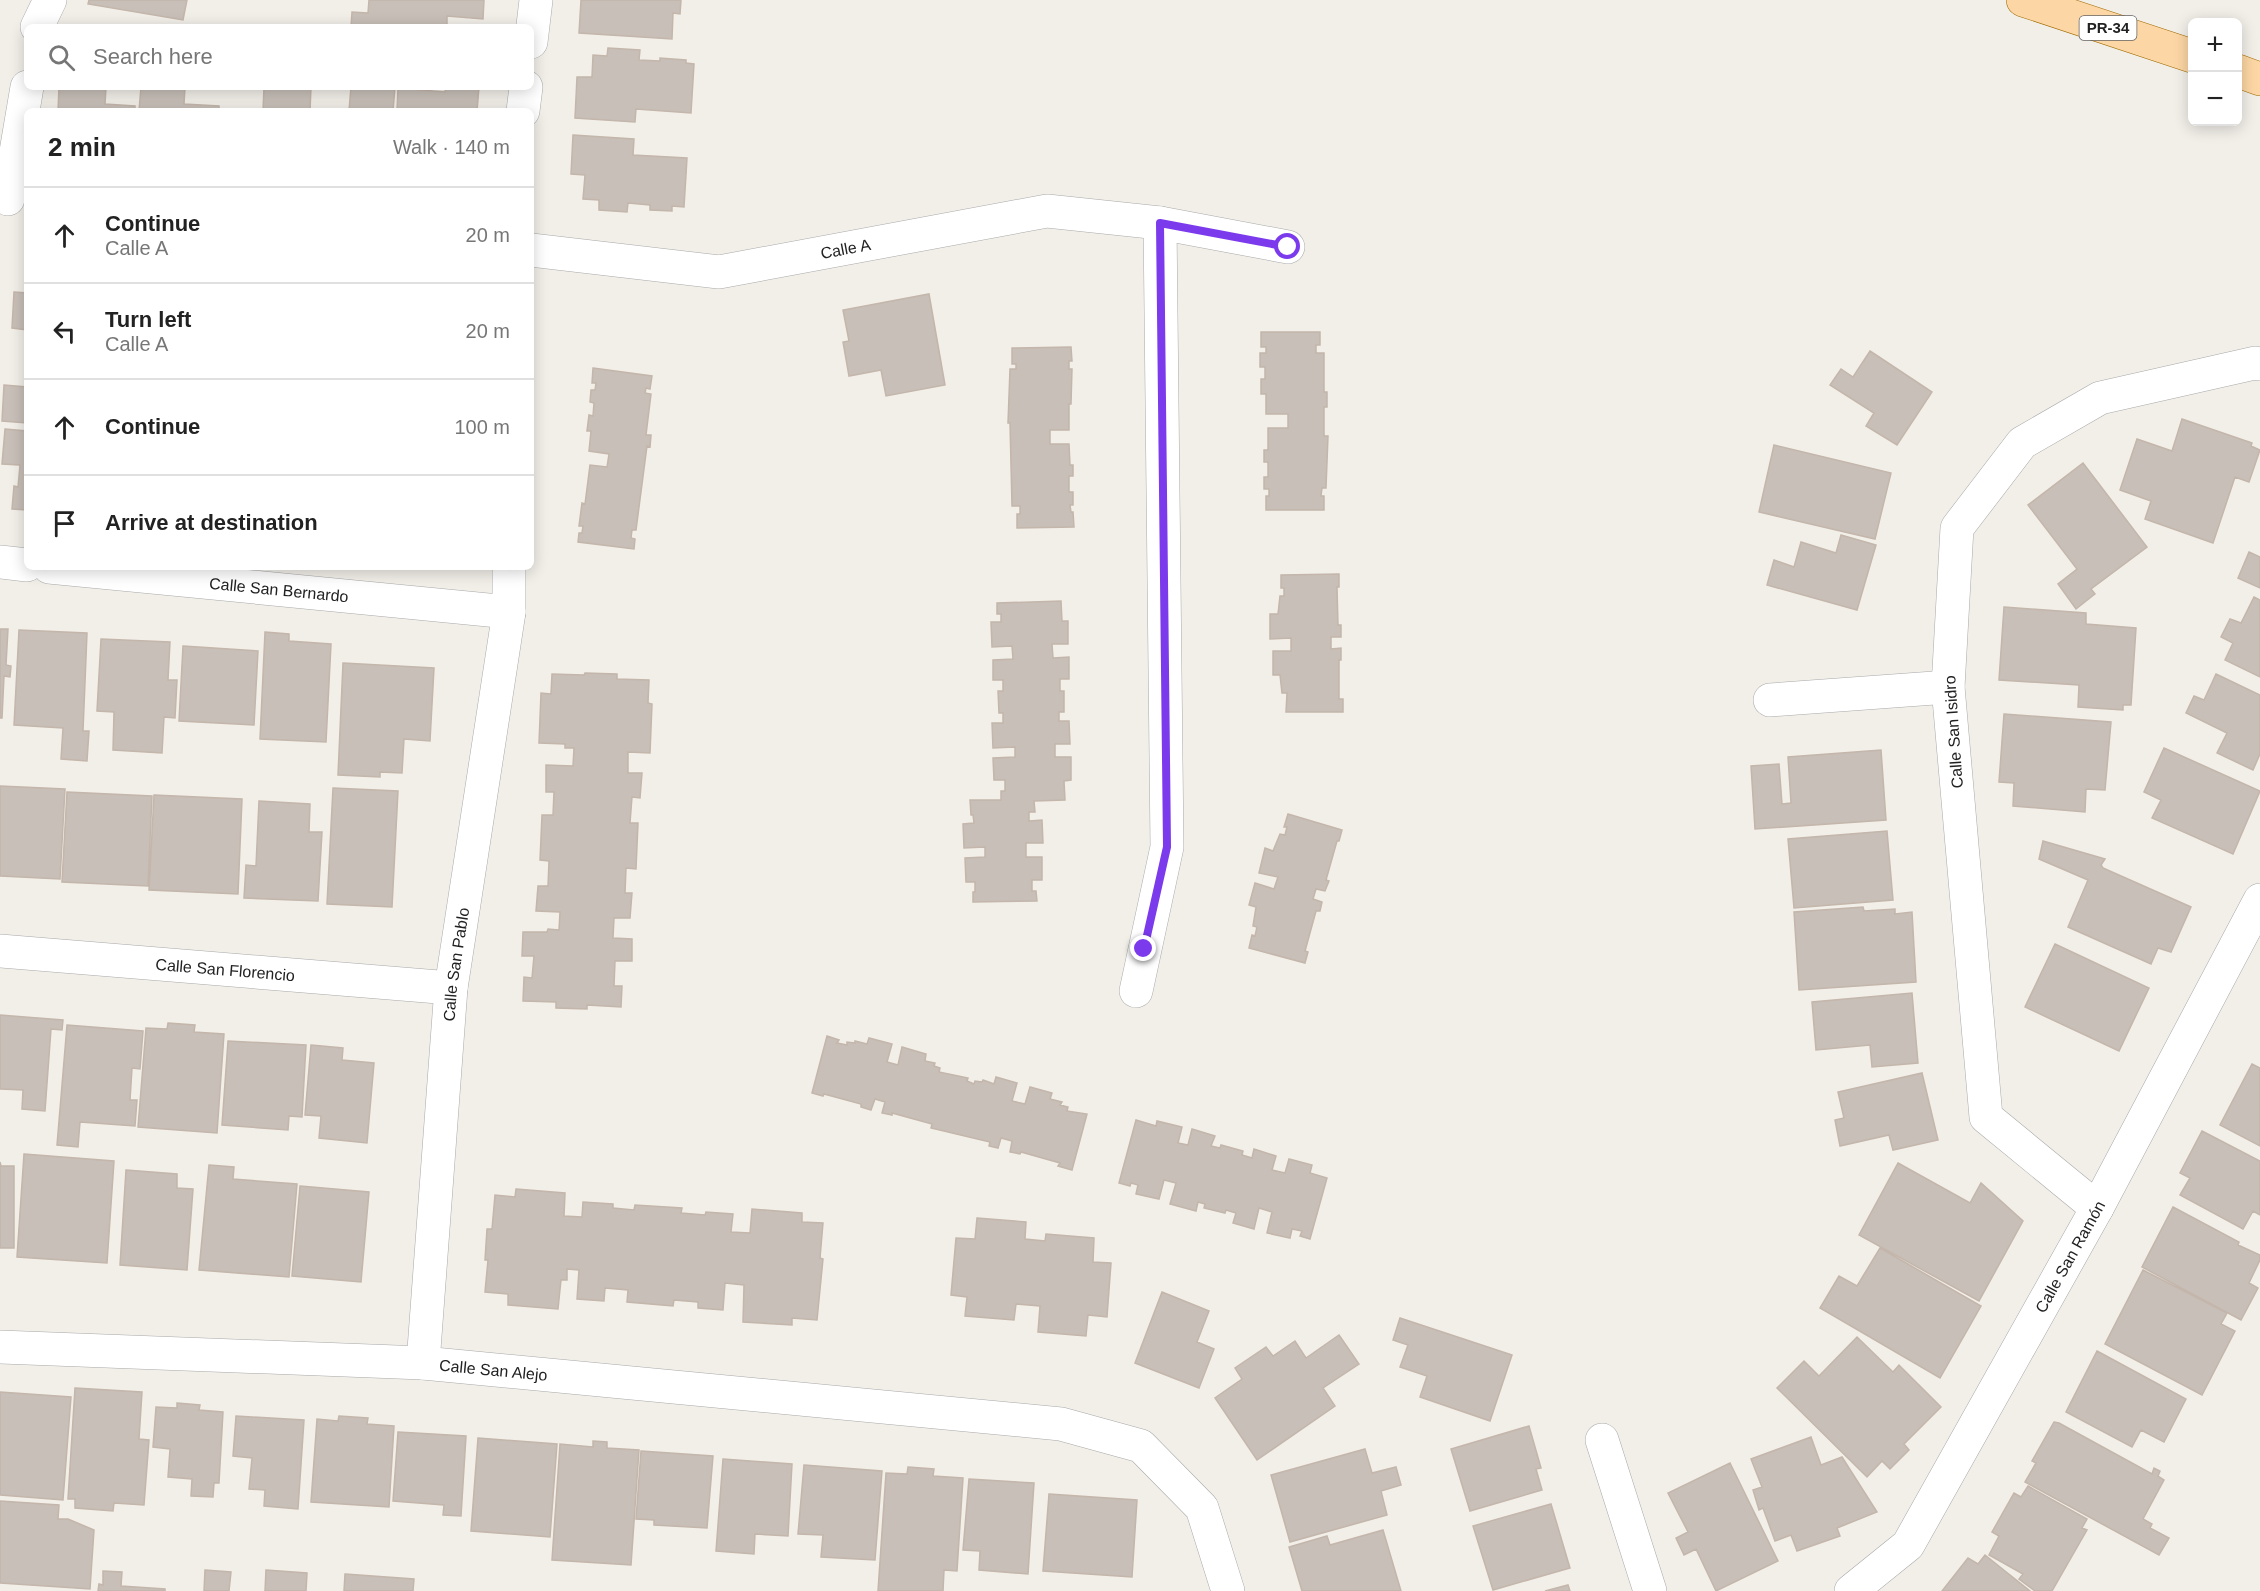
<!DOCTYPE html>
<meta charset="utf-8">
<style>
body{margin:0;font-family:Arial,sans-serif;background:#f2f2f2;color:#222}
.controls{position:absolute;right:18px;top:18px;display:grid;overflow:hidden;border-radius:9px;box-shadow:0 3px 15px #0003}
.controls button{width:54px;height:54px;display:grid;place-items:center;padding:0;border:0;border-bottom:2px solid #e0e0e0;background:#fff;color:#222;font:30px sans-serif}
.stop{position:absolute;width:18px;height:18px;margin:-14px;border:4px solid #7c3aed;border-radius:50%;background:#fff}
.stop.end{background:#7c3aed;border-color:#fff;box-shadow:0 2px 6px #0008}
.list{margin:0;padding:0;list-style:none}
h2{display:flex;justify-content:space-between;align-items:center;height:78px;margin:0;padding:0 24px;font-size:26px}
h2 small{font-size:20px;font-weight:400;color:#767676}
.list li{display:grid;grid-template-columns:39px 1fr auto;gap:18px;align-items:center;box-sizing:border-box;height:96px;padding:0 24px;border-top:2px solid #e0e0e0}
.list b{display:block;font-size:22px;white-space:nowrap}
.list p{margin:0;font-size:20px;white-space:nowrap;color:#767676}
.list em{font-size:20px;font-style:normal;color:#767676}
.icon{flex:none;width:33px;height:33px;fill:none;stroke:currentColor;stroke-width:2;stroke-linecap:round;stroke-linejoin:round}
.map{position:relative;flex:none;width:2260px;height:1591px;overflow:hidden}
.search{position:absolute;background:#fff;box-shadow:0 3px 15px #0003;left:24px;top:24px;width:510px;height:66px;display:flex;align-items:center;gap:15px;box-sizing:border-box;padding:0 21px;border-radius:9px;color:#767676;font-size:22px}
.panel{position:absolute;background:#fff;box-shadow:0 3px 15px #0003;left:24px;top:108px;width:510px;height:462px;border-radius:9px}
.map>svg:first-child{display:block}
</style>
<div class="map">
<svg width="2260" height="1591" viewBox="0 0 2260 1591">
<rect width="100%" height="100%" fill="#f2efe9"/>
<!-- building -->
<path fill="#c7bfb8" stroke="#c4b6ab" stroke-width="1.5" d="M89,0H187L183,20L88,4Z
M369,0H484L483,19L447,16V25H451V27H351L352,12L368,13Z
M581,0H681L680,14L673,13L672,39L579,33Z
M608,48L640,50L639,60L660,61V58L686,60V63L694,64L691,113L636,109L635,122L575,118L577,77H592L593,55L607,56Z
M59,87H106L105,104L135,106V111H58Z
M141,87H185L184,104L219,106V111H139Z
M264,87H311L310,111H263Z
M351,87H395L393,111H349Z
M446,87H479L477,111H397L398,88L445,92Z
M573,135L634,139L633,155L687,158L684,207L672,206V211L650,210V205L628,203L627,212L599,210V200L583,199L585,175L571,174Z
M14,292L27,293V330L12,328Z
M929,294L945,385L886,396L881,370L849,376L843,342L849,341L843,310Z
M1261,332H1320V345H1316V353H1324V392H1327V407H1324V436H1328L1326,488H1322L1321,496H1324V510H1266V496H1269V489H1264V477H1268V462H1264V450H1268V428H1288V414H1266V394H1261V379H1265V367H1260V353H1266V347H1261Z
M1071,347L1072,361H1069V369H1072L1071,404H1069V430H1050V444H1069L1070,465H1073V476H1069V492H1073V505H1070L1071,512H1073L1074,527L1017,528V514H1020V506H1012L1010,423H1008L1010,369H1016V364H1012V348Z
M1870,351L1932,392L1897,445L1866,426L1874,413L1830,385L1841,369L1853,377Z
M593,368L652,376L650,389L646,388L645,393L651,394L646,435H651L650,447L647,446L636,530H632L631,538L635,539L634,549L578,542L579,533H582L583,526H579L582,503L585,504L590,465L607,467L609,454L589,451L591,431H587L589,415L593,416L594,403L590,402L591,390H595L596,383H592Z
M4,385L27,387V423L2,421Z
M2182,419L2252,443L2251,446L2260,450L2249,482L2235,477L2213,543L2145,519L2151,501L2120,490L2137,439L2172,451Z
M5,429L27,431V510L12,509L14,486L18,487L20,465L2,464Z
M1774,445L1891,473L1875,539L1759,512Z
M2083,463L2147,547L2091,589L2095,594L2076,609L2058,584L2077,569L2028,505Z
M1841,535L1876,545L1857,610L1767,585L1774,560L1794,567L1801,542L1836,553Z
M2249,552L2260,557V588L2238,578Z
M1339,574V587H1337L1338,625H1341V637H1331V649L1341,648V660H1339V699H1343V712H1286L1287,693H1282L1280,675H1273V651H1291V638L1270,639V614H1278L1280,596H1284V588H1281V575Z
M2254,597L2260,600V677L2225,660L2233,643L2221,637L2230,619L2241,623Z
M1061,601L1062,621H1068V644H1052L1053,658L1069,657V679H1060V691H1064V712H1059V721H1069L1070,744H1055V757H1071V780L1064,781L1065,800L1034,801L1035,812H1029V821L1042,820L1043,843H1026V857H1042V880H1032V891H1036L1037,901L973,902V892H975V882H966L965,858L985,857V847L964,848L963,824L974,823L973,815H971L970,800H1001V791H1005V780H994L993,758L1015,757V747L993,748L992,723H1003V713H999L998,691H1003V680H993V660L1013,659L1012,646L992,647L991,622H1001V614H997V603Z
M2004,607L2086,613V624L2136,628L2131,705H2123V710L2078,707L2079,685L1999,680Z
M0,629H8L6,665L11,666L10,677L4,676L2,718H0Z
M19,630L87,633L83,731H89L87,761L61,759L63,728L14,725Z
M265,632L289,634V641L331,644L326,742L260,739Z
M101,639L170,642L168,680H177L175,718L164,717L162,753L113,750L114,712L97,711Z
M183,646L258,651L254,725L179,721Z
M343,663L434,668L430,741L404,739L402,773L380,772V777L338,775Z
M585,673L617,674V679L649,680L648,703L652,704L650,753L628,752V773H642L640,798L632,797L630,823H638L636,869L626,868L625,893H632L630,918H614L613,938L632,939V961H615L614,986H622L621,1007L587,1005V1009L556,1008V1002L523,1001L524,977L532,978L534,956H522L523,932H547L548,929L559,930L560,912L536,911L538,886H548L549,861L540,860L542,815H553L554,792H546V765L573,766L574,748H565V744L539,743L541,693L551,694L552,674L584,675Z
M2216,674L2260,695V754L2253,770L2217,753L2227,733L2186,713L2194,696L2204,700Z
M2004,714L2111,722L2105,790L2086,789L2085,812L2013,806L2014,783L1999,782Z
M2164,748L2260,791L2233,854L2152,818L2161,800L2144,792Z
M1881,750L1886,820L1755,829L1751,766L1779,764L1782,804L1791,803L1788,757Z
M0,786L65,789L60,879L0,876Z
M333,788L398,791L392,907L327,904Z
M67,792L152,796L148,886L62,882Z
M154,795L242,799L238,894L149,890Z
M259,801L310,804L309,832H322L318,901L244,898L246,865L256,866Z
M1288,814L1342,830L1339,841H1337L1326,880L1329,881L1325,891L1316,889L1313,899L1322,902L1320,911H1316L1305,951L1308,952L1305,963L1249,948L1252,935L1255,936L1257,927L1253,926L1256,907L1249,905L1255,883L1274,889L1278,877L1259,873L1265,848L1273,851L1280,834L1285,835L1287,827H1284Z
M1887,831L1893,900L1794,908L1788,839Z
M2043,841L2105,859L2101,865L2103,868L2191,907L2171,952L2158,948L2151,964L2068,927L2088,880L2039,859Z
M1863,907L1864,911L1895,909V914L1912,912L1916,982L1799,990L1794,912Z
M2055,944L2149,988L2119,1051L2025,1007Z
M1912,993L1918,1063L1872,1067L1870,1045L1816,1050L1812,1002Z
M0,1015L63,1020L62,1030L51,1029L45,1111L22,1109L23,1090L0,1089Z
M168,1023L195,1025L194,1032L224,1034L217,1133L138,1127L146,1028L167,1029Z
M67,1025L143,1031L140,1069L132,1068L130,1100H137L135,1126L80,1122L78,1147L57,1145Z
M827,1036L839,1040L837,1043L847,1045V1042L855,1043V1041L867,1044L869,1038L892,1044L887,1062L898,1065L902,1047L926,1054L925,1061L935,1063L934,1066L940,1068L939,1072L968,1078L967,1081L974,1084L975,1081L982,1082L983,1080L994,1084L996,1077L1017,1083L1012,1101L1025,1104L1030,1087L1052,1093L1050,1099L1062,1102L1060,1105L1068,1107L1067,1111L1087,1114L1072,1170L1058,1166L1060,1163L1021,1152L1020,1154L1010,1152L1012,1141L1001,1138L998,1148L989,1146L990,1142L931,1128L932,1124L892,1113V1115L882,1113L885,1102L875,1099L871,1110L861,1107V1104L824,1094L823,1096L812,1093Z
M228,1041L306,1045L302,1117L289,1116L288,1130L222,1125Z
M311,1045L343,1048L342,1060L374,1063L367,1143L319,1138L321,1116L305,1115Z
M2252,1064L2260,1068V1146L2220,1125Z
M1922,1073L1938,1140L1893,1150L1889,1135L1840,1146L1835,1120L1844,1118L1838,1092Z
M1136,1120L1156,1126L1157,1121L1182,1127L1178,1143L1188,1145L1192,1129L1215,1136L1211,1146L1220,1148L1221,1145L1243,1151L1242,1155L1252,1158L1254,1149L1276,1156L1272,1170L1285,1173L1289,1159L1312,1165L1310,1173L1327,1178L1310,1239L1300,1236L1302,1231L1292,1229L1290,1238L1267,1233L1272,1212L1259,1208L1254,1229L1233,1223L1236,1213L1226,1210L1225,1213L1204,1208L1205,1204L1198,1202L1196,1211L1170,1204L1176,1183L1164,1180L1159,1199L1136,1194L1138,1185L1131,1183L1130,1186L1119,1183Z
M2202,1131L2260,1161V1215L2253,1211L2243,1229L2180,1195L2190,1178L2180,1173Z
M24,1154L114,1161L107,1263L17,1257Z
M0,1162L1,1166H14V1248H0Z
M1898,1163L1970,1203L1981,1183L2023,1221L1979,1301L1859,1235Z
M209,1165L234,1167L233,1179L297,1184L289,1277L199,1270Z
M126,1170L177,1174V1188L193,1189L187,1270L120,1265Z
M300,1186L369,1192L361,1282L292,1276Z
M516,1189L565,1193L564,1216L582,1217L583,1202L613,1204V1208L634,1210L635,1205L682,1208L681,1213L705,1215L706,1212L733,1214L731,1232L750,1233L752,1209L802,1213V1222L823,1223L820,1258L823,1259L817,1320L792,1318V1325L743,1322L744,1285L725,1283L723,1310L698,1308V1302L674,1300L673,1306L627,1302L628,1290L605,1288L604,1301L577,1299L579,1270L567,1269V1280H561L558,1309L508,1305V1294L485,1292L488,1260H485L487,1229H492L495,1195L515,1197Z
M2173,1207L2239,1242L2238,1245L2260,1255V1260L2249,1283L2258,1288L2241,1320L2142,1267Z
M977,1218L1026,1222L1025,1239L1045,1241L1046,1234L1094,1238L1093,1262L1111,1263L1107,1317L1088,1315L1086,1336L1038,1332L1040,1306L1016,1304L1014,1320L965,1316L967,1297L951,1295L956,1238L975,1239Z
M1880,1248L1981,1306L1940,1378L1820,1308L1839,1276L1857,1286Z
M2143,1270L2227,1313L2221,1324L2235,1331L2202,1395L2105,1344Z
M1162,1292L1209,1311L1197,1342L1214,1349L1199,1388L1135,1363Z
M1400,1318L1512,1355L1490,1421L1420,1397L1427,1376L1400,1367L1408,1345L1393,1340Z
M1339,1335L1359,1364L1323,1388L1335,1406L1257,1460L1215,1398L1242,1379L1235,1368L1266,1347L1273,1356L1295,1341L1306,1358Z
M1857,1337L1893,1372L1899,1365L1941,1407L1904,1444L1909,1450L1890,1469L1882,1461L1867,1477L1777,1388L1804,1361L1819,1376Z
M2097,1351L2186,1399L2164,1442L2141,1430L2132,1447L2066,1412Z
M75,1388L142,1392L139,1439L149,1440L144,1505L114,1503L113,1511L75,1508V1499H68Z
M0,1392L71,1397L63,1500L0,1495Z
M177,1403L200,1405L199,1410L223,1412L219,1483H214L213,1497L191,1496L192,1479L168,1477L170,1449L153,1447L156,1407L177,1408Z
M236,1416L304,1420L298,1509L264,1506L265,1490L249,1489L252,1458L233,1456Z
M339,1416L368,1418L367,1424L394,1426L389,1507L311,1502L317,1419L338,1421Z
M2054,1422L2059,1423L2152,1474L2154,1468L2160,1471L2158,1476L2164,1480L2143,1519L2152,1524L2150,1528L2169,1538L2159,1555L2025,1482L2036,1463L2032,1461Z
M1529,1426L1541,1468L1536,1469L1542,1490L1470,1511L1451,1449Z
M398,1432L466,1436L461,1516L443,1515L444,1505L393,1501Z
M1811,1437L1821,1465L1842,1457L1877,1512L1837,1528L1840,1536L1797,1551L1791,1535L1775,1541L1763,1508L1759,1510L1753,1490L1762,1487L1751,1459Z
M478,1438L557,1444L550,1537L471,1531Z
M593,1441L607,1442V1448L639,1450L631,1565L552,1560L560,1444L593,1447Z
M1365,1449L1372,1473L1396,1467L1401,1485L1381,1491L1387,1515L1290,1542L1271,1475Z
M641,1451L713,1456L707,1528L654,1525V1520L636,1519Z
M723,1459L792,1464L788,1536L755,1534L754,1554L716,1551Z
M1730,1463L1778,1561L1716,1591L1696,1549L1684,1555L1676,1538L1688,1532L1668,1493Z
M804,1465L882,1471L875,1560L821,1557L823,1535L798,1534Z
M908,1467L934,1469L933,1476L963,1478L957,1571L944,1570L943,1591H878L886,1473L907,1474Z
M969,1479L1034,1483L1028,1574L979,1570L980,1551L963,1550Z
M2028,1486L2087,1519L2082,1528L2087,1530L2052,1591H2035L2019,1579L2023,1574L1989,1555L1999,1536L1992,1532L2014,1493L2021,1497Z
M1049,1494L1137,1500L1132,1577L1043,1571Z
M0,1501L59,1505L58,1519H68L94,1530L90,1589L0,1583Z
M1551,1504L1570,1568L1493,1590L1473,1526Z
M1383,1530L1401,1591H1302L1289,1547L1327,1536L1330,1545Z
M1985,1555L2030,1591H1942L1968,1558L1978,1564Z
M205,1570L231,1572L229,1591H204Z
M266,1570L307,1573L306,1591H265Z
M103,1571L122,1572L121,1586L165,1589V1591H98L99,1584L103,1585Z
M345,1574L414,1579L413,1591H344Z
M1568,1585L1570,1591H1545Z"/>
<g fill="none" stroke-linecap="round" stroke-linejoin="round">
<!-- minor casing -->
<g stroke="#a9a9a9" stroke-width="34">
<g id="minor">
<path d="M37,27L50,0"/>
<path d="M531,42L536,0"/>
<path d="M523,111L526,87"/>
<path d="M8,199L27,87"/>
<path id="s1" d="M531,250L719,272L1047,211L1160,223L1288,247"/>
<path d="M0,562L27,565"/>
<path id="s2" d="M49,567L509,612"/>
<path d="M1770,700L1948,687"/>
<path id="s3" d="M0,951L451,988"/>
<path d="M1136,991L1167,847L1160,223"/>
<path d="M2097,1208L1986,1117L1948,687L1957,528L2022,443L2100,398L2255,363L2260,364"/>
<path id="s4" d="M0,1347L423,1363L1061,1424L1141,1446L1202,1508L1228,1591"/>
<path id="s5" d="M423,1363L451,988L509,612V567"/>
<path d="M1602,1440L1650,1591"/>
<path id="s6" d="M1851,1591L1908,1545L2097,1208L2260,900"/>
</g>
</g>
<!-- major casing -->
<g stroke="#a06b00" stroke-width="34">
<path id="major" d="M2023,0L2192,56
M2238,71L2260,79"/>
</g>
<!-- minor -->
<use href="#minor" stroke="#fff" stroke-width="33"/>
<!-- major -->
<use href="#major" stroke="#fcd6a4" stroke-width="33"/>
</g>
<g fill="none" stroke-linecap="round" stroke-linejoin="round">
<!-- route -->
<path stroke="#7c3aed" stroke-width="8" d="M1144,949L1167,847L1160,223L1288,247"/>
</g>
<g text-anchor="middle" stroke-width="4.5" stroke-linejoin="round" paint-order="stroke">
<!-- shield labels -->
<rect fill="#fff" stroke="#646464" stroke-width="1.5" x="2079.5" y="16" width="57" height="24" rx="4.5"/>
<g font-size="15" font-weight="bold" fill="#222">
<text x="2108" y="33">PR-34</text>
</g>
<!-- street labels -->
<g font-size="16" fill="#222" stroke="#fff">
<text dy="6" stroke="none"><textPath href="#s1" startOffset="318">Calle A</textPath></text>
<text dy="6" stroke="none"><textPath href="#s2" startOffset="231">Calle San Bernardo</textPath></text>
<text transform="translate(1953 732) rotate(-94)" y="6">Calle San Isidro</text>
<text dy="6" stroke="none"><textPath href="#s5" startOffset="400">Calle San Pablo</textPath></text>
<text dy="6" stroke="none"><textPath href="#s3" startOffset="226">Calle San Florencio</textPath></text>
<text dy="6" stroke="none"><textPath href="#s6" startOffset="404">Calle San Ramón</textPath></text>
<text dy="6" stroke="none"><textPath href="#s4" startOffset="494">Calle San Alejo</textPath></text>
</g>
</g>
</svg>
<div class="controls">
<button>+</button>
<button>−</button>
</div>
<div class="stop" style="left:1288px;top:247px"></div>
<div class="stop end" style="left:1144px;top:949px"></div>
<div class="search"><svg class="icon" aria-label="search" viewBox="0 0 24 24"><circle cx="10" cy="10" r="6"/><path d="M15 15l6 6"/></svg>Search here</div>
<section class="panel">
<h2>2 min<small>Walk · 140 m</small></h2>
<ul class="list">
<li><svg class="icon" aria-label="ahead" viewBox="0 0 24 24"><path d="M12 20V5M6 11l6-6 6 6"/></svg><div><b>Continue</b><p>Calle A</p></div><em>20 m</em></li>
<li><svg class="icon" aria-label="left" viewBox="0 0 24 24"><path d="M17 20v-9H6M10 6l-5 5 5 5"/></svg><div><b>Turn left</b><p>Calle A</p></div><em>20 m</em></li>
<li><svg class="icon" aria-label="ahead" viewBox="0 0 24 24"><path d="M12 20V5M6 11l6-6 6 6"/></svg><div><b>Continue</b></div><em>100 m</em></li>
<li><svg class="icon" aria-label="arrive" viewBox="0 0 24 24"><path d="M6 21V4h12l-3 4 3 4H6"/></svg><div><b>Arrive at destination</b></div></li>
</ul>
</section>
</div>
